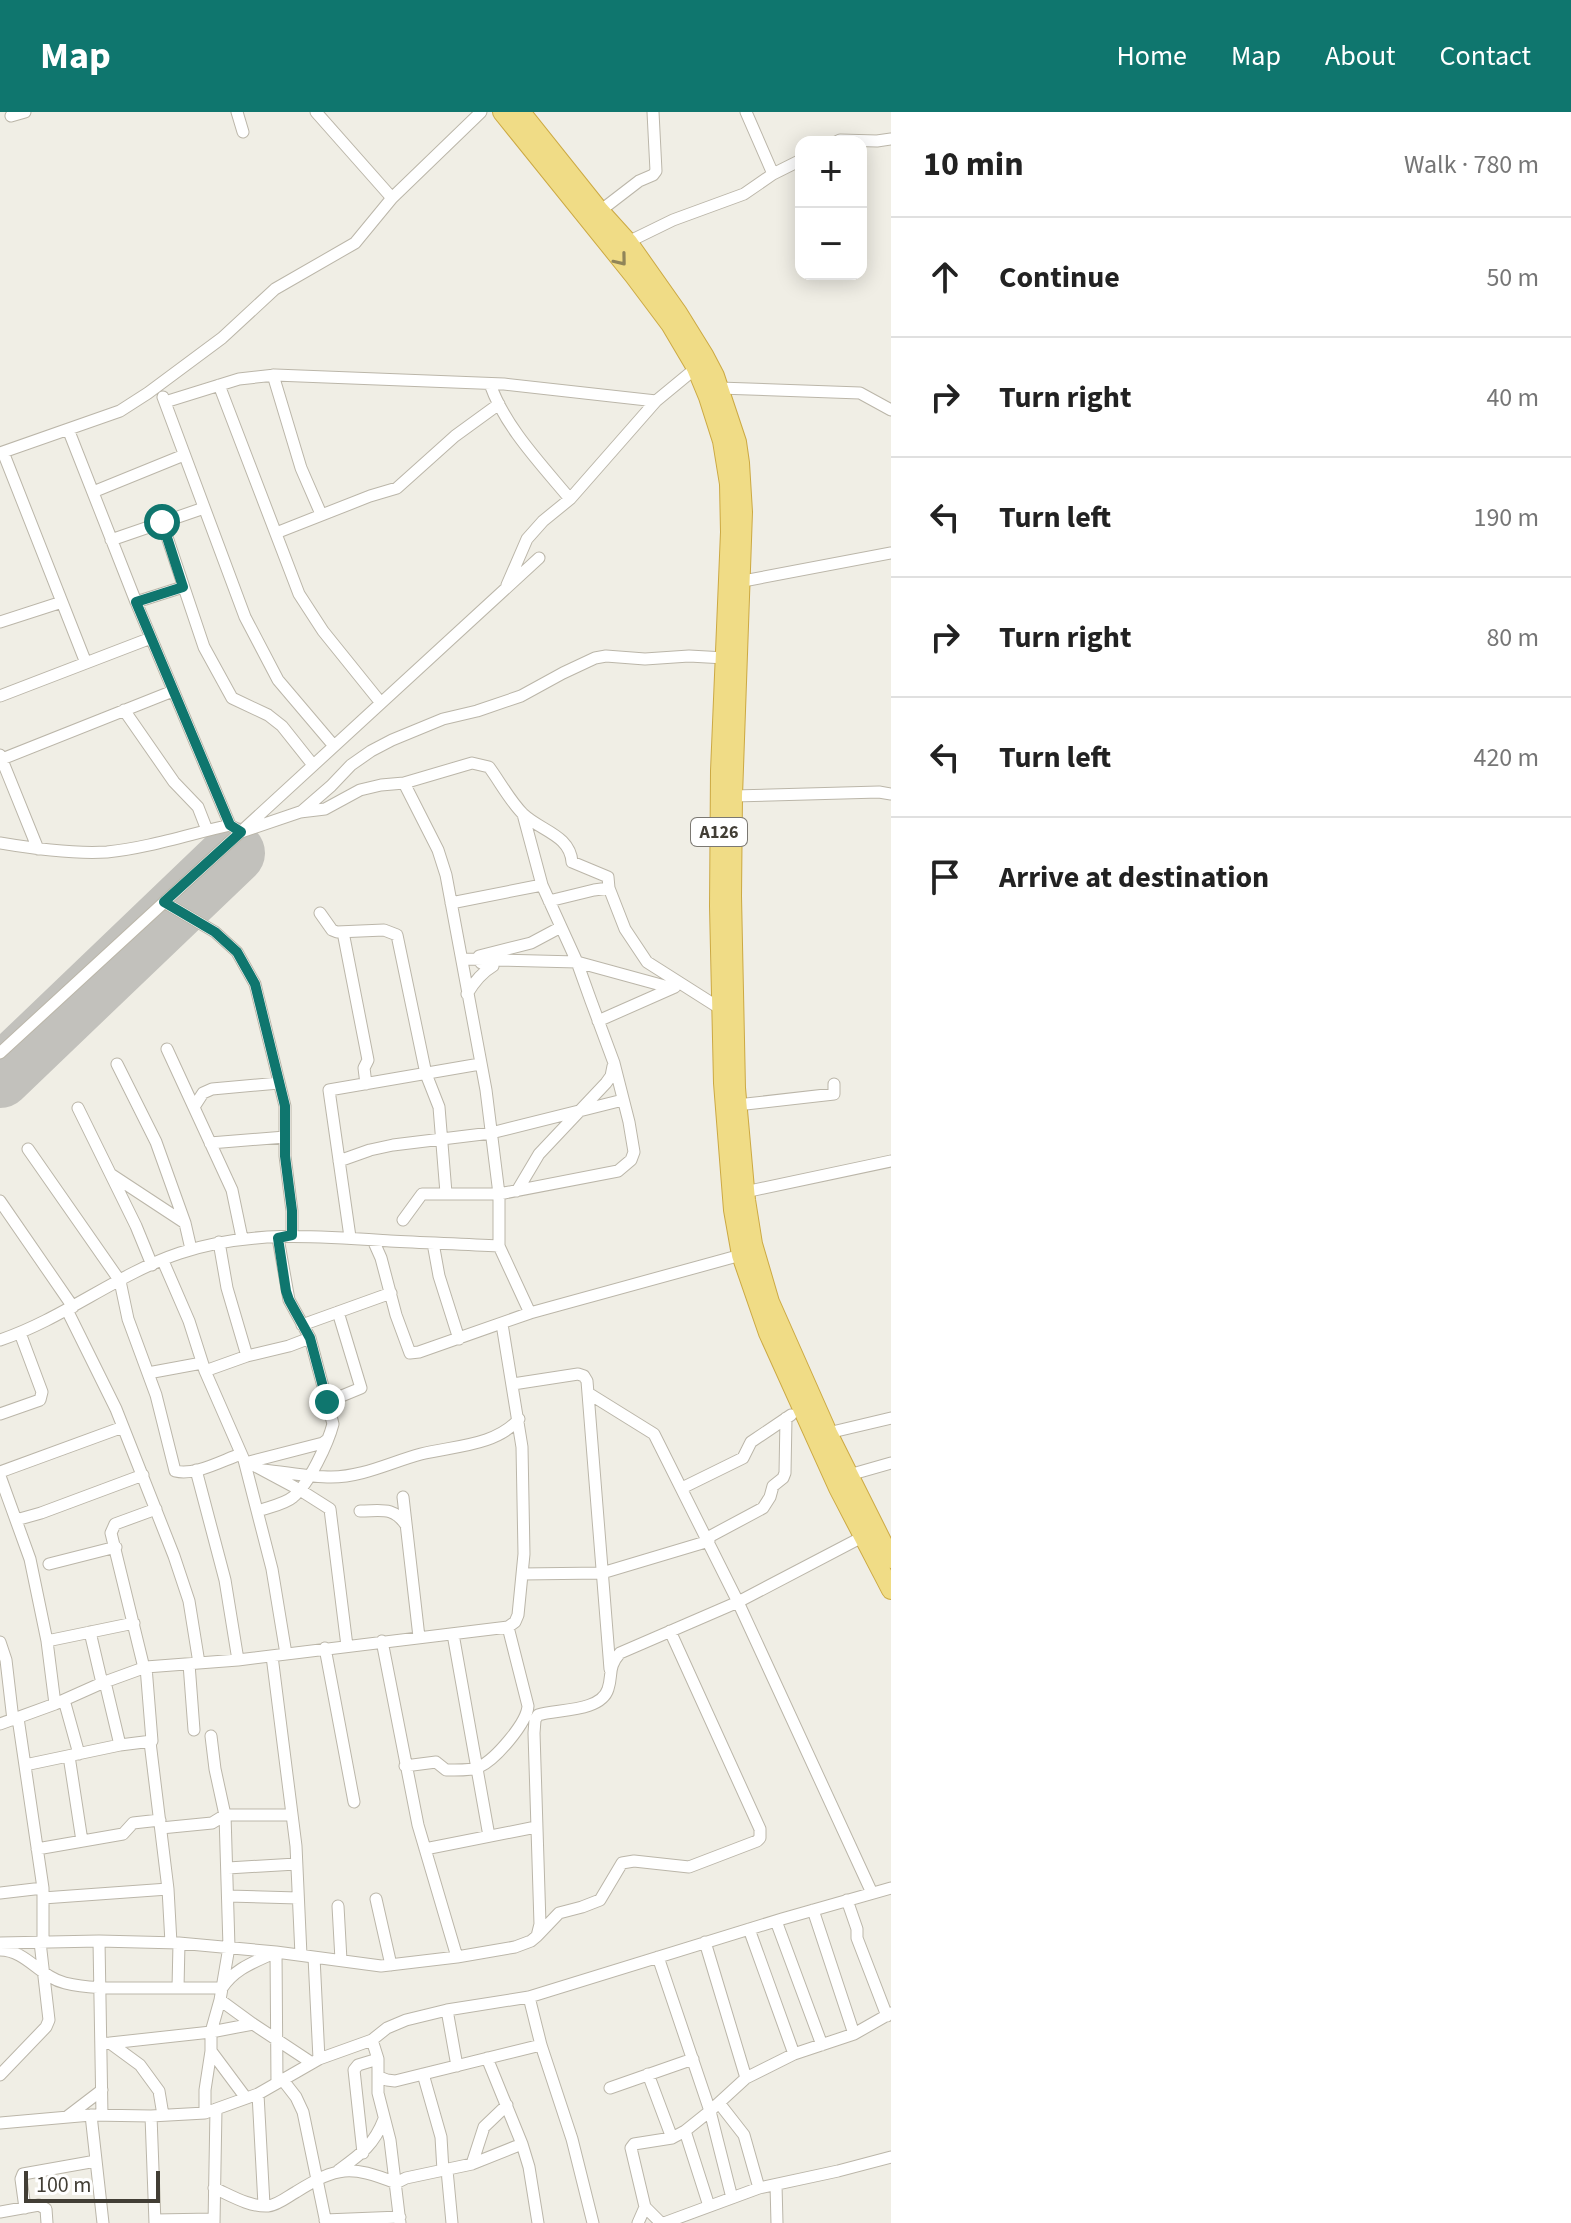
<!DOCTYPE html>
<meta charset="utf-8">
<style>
body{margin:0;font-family:"Source Sans 3",sans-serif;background:#f6f6f6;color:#222}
.controls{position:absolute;right:24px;top:24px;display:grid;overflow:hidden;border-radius:16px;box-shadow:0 4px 20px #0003}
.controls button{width:72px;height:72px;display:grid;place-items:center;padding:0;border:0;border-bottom:2px solid #e0e0e0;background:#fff;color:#222;font:40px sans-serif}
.scale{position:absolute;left:24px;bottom:20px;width:136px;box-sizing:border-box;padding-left:8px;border:4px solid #423e35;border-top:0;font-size:22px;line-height:28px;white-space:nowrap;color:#423e35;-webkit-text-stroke:6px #fff;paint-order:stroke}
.stop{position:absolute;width:24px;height:24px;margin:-18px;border:6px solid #0f766e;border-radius:50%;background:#fff}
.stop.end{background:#0f766e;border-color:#fff;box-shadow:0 2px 8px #0008}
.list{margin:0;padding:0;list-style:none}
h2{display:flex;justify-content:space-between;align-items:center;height:104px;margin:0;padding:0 32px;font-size:34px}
h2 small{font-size:26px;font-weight:400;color:#767676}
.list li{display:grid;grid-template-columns:52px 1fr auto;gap:24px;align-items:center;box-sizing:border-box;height:120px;padding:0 32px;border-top:2px solid #e0e0e0}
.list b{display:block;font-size:30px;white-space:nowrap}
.list em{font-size:26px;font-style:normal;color:#767676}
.icon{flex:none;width:44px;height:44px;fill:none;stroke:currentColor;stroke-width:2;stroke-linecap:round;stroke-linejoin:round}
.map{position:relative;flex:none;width:891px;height:2111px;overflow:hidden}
header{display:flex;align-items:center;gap:48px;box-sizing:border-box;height:112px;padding:0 40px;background:#0f766e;color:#fff}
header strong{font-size:38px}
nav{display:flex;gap:44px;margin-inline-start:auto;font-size:28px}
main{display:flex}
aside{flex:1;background:#fff}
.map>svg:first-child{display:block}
</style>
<header>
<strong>Map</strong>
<nav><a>Home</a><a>Map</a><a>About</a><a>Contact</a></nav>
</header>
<main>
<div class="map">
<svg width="891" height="2111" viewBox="0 0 891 2111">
<rect width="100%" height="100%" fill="#f0eee5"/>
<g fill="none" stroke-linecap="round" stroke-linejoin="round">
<!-- runway -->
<path stroke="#c2c1bc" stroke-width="62" d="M0,965L234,741"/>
<!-- minor casing -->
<g stroke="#bbb6a9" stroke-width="13">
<path id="minor" d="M237,0L243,20
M316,0L392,86
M11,4L25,0
M836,30L840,28L877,29L891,27
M773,62L801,48
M600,99L639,69L653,63L656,59L653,0
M628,130L673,108L744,82L773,62L746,0
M273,263L301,356L321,402
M490,272C505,315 541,352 570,387
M219,273L299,482L323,519L381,591
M719,276L860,281L891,298
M163,285L245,505L278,568L334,634
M165,290L239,267L275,263L504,272L656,289
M68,317L136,490L230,713
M3,340L86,551
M0,341L120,299L148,281L222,226L275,177L355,131L392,86L481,0
M93,380L184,343
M162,410L204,535L232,586L268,603L282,614L313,653
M276,421L370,384L397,376L455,324L499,292
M111,428L204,396
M738,470L891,441
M507,473L527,427L543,409L570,387L656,289L696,256
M136,490L183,475
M0,510L62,490
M0,584L151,526
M124,598L174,670L198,695L207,718
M0,643L38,737
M2,647L173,579
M404,671L438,738L446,763L486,978L499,1082V1134L530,1201
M733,684L879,680L891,682
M301,700L331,674L351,653L371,639L392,628L443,607L477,599L521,584L563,561L595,546L606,544L645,547L689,544L725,546
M0,731C35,737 72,742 107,740C148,736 190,722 230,713L241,720L300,700L325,697L360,678L381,673L404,671L472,651L489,655C500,670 510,689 523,702C541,719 570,723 572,750L608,765L609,776L625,817L647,850L721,897
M549,789L594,778L609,776
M164,790L215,820L237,840L255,872L285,994V1044L292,1099V1123
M451,791L542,773
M320,801L332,818L337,820L384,818L397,823L426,962L439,995L446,1081
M343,820L368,948L364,956L366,972
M479,844L531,831L561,815
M465,847L577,850L672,876
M467,882C474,870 481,861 493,854L481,851
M598,909L675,875
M167,937L232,1078L242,1126
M0,941L539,446
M117,952L156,1030L185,1111
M737,993L834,982V972
M194,995L203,981L212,977L279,971
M78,996L136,1114L152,1153
M210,1031L285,1025
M28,1037L120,1169L128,1207L156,1283L175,1359C195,1364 221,1349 241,1342
M339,1049L370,1038L393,1033L491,1021L623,988
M112,1063L185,1111L191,1137
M517,1079L539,1042L606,971L611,964L613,954
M745,1080L891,1049
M0,1089L73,1195
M403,1108L422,1082H499L618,1059L631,1048L634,1040L629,1010L614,951L591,889L577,850L542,773L523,702
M350,1125L329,978L480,952
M373,1128L381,1146L396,1203L410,1241L419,1240L530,1201L741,1143
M219,1130L227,1176L247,1244
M433,1131L439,1164L459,1227
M163,1149L189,1209L205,1259L244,1348L272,1457L286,1542
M67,1198L116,1297L174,1444L189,1489L199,1551
M302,1213L391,1181
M0,1228C63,1207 117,1162 180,1141C249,1118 319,1124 390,1129C427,1131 463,1132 499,1134
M205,1259L247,1244L289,1234L310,1226
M148,1261L202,1251
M513,1272L578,1262L584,1264L587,1269L610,1557
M588,1281L654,1322L738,1490L872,1781
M327,1290L361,1276L338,1200
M0,1302L40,1288L42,1280L20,1221
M828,1321L891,1306
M244,1348L300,1378L330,1397L347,1534
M249,1350L323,1331L327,1328
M196,1358L225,1468L238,1548
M263,1358C285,1360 309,1365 331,1365C363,1365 391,1350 421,1342C453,1334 496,1334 519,1307
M0,1360L123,1315
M849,1363L891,1351
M0,1364L30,1447L47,1529L55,1592
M682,1376L743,1346L751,1330L791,1303
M403,1385L419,1525
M258,1399C269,1395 285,1392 293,1385C309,1372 328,1331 333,1312L310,1226L289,1188L278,1126
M360,1399C381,1399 393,1394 406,1413
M16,1408L41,1401L143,1363
M707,1426L763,1396L770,1385L773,1374L783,1366L785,1361L786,1306
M49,1452L116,1435
M522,1462L602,1461L709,1429
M90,1520L102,1571
M453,1522L489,1724
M47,1529L134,1511
M382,1529L418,1713L457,1845
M0,1530L6,1548L13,1608
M325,1536L354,1690
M272,1544L296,1734L301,1843
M189,1552L194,1618
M144,1556L111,1421L115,1412L156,1397
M105,1570L120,1633
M64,1588L79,1642
M18,1606L43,1776
M0,1612L55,1592L102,1571L146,1555L238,1548L508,1515L515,1510L518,1503L524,1442L522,1335L502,1212
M211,1624L215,1657L225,1703H292
M150,1630L168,1777L171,1831
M69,1644L82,1729
M25,1653L120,1633L152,1629L146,1555
M405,1654L436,1650L446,1658C456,1658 470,1659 479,1655C495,1648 527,1611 528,1594L508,1515
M161,1716L212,1711L225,1703L229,1835L220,1888L211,1920V1939L205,1978V2001
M37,1737L123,1722L133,1711L160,1708
M425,1737L536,1715
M228,1756L296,1752
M0,1781L43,1776V1829
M228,1784L298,1786
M43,1786L168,1777
M376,1787L391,1853
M847,1788L857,1817V1826L887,1904
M338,1794L341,1848
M813,1798L854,1922
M776,1809L822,1933
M749,1817L794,1942
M537,1824L559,1801L582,1795L600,1788L622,1751L634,1749L689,1755L757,1729L760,1726V1717L670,1519
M99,1829L102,2003
M705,1830L746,1966
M0,1831L99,1829L179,1831L276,1840L381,1854L457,1845L515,1835L531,1829L537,1824L540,1812L534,1621L535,1608L538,1603C557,1597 601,1600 608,1577C613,1562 607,1556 620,1541L738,1490L868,1422
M0,1838C26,1838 40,1865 65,1871C90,1877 115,1876 140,1876C167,1876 195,1876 222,1876C235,1856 255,1850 276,1840L277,1970
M314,1845L319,1947
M658,1845L710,1999L732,2086
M178,1876L179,1831
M529,1885L541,1933L572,2027L593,2111
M220,1888L253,1912L312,1951
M447,1898L457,1954
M372,1928L378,1947V1981L390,2028L400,2111
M110,1931L140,1953L159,1979L163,2003
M101,1932L211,1920L253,1912
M211,1939L246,1986
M487,1946L522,2032L529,2055L538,2111
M423,1962L441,2025L443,2059
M648,1962L672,2026
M0,1963L46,1915L49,1908L40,1830
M379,1965L387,1968L395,1969L541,1933
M282,1967L296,1985L303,2000L326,2111
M610,1976L693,1947
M258,1982L264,2093
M719,1991L744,2023L759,2076
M91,2003L103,2111
M68,2004L102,1978
M151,2004L155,2111
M0,2011L91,2003L151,2004L205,2001L258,1982L319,1947L372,1928L387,1916L406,1908L447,1898L529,1885L782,1807L891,1776
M685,2019L709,2094
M363,2041L354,1958L358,1953L378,1947
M472,2052L484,2015L507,1993
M339,2058C361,2042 374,2033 384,2007
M447,2058L452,2111
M776,2073L777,2111
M214,2076C230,2083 249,2095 268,2094C278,2093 287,2085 296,2080C338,2054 350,2053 396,2071L406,2066L472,2052L522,2032
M25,2096L21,2067L23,2062L96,2049
M0,2100L39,2093L46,2097L47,2111
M155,2108L213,2107
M325,2108L400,2105
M214,2111L216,1997
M638,2111L645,2095
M661,2111L645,2095L631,2036L634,2032L672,2026L685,2019L710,1999L746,1966L794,1942L854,1922L891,1901
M664,2111L759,2076L838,2059L891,2045"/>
</g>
<!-- trunk casing -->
<g stroke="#cca943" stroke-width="20">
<path id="trunk" d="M502,0L634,164L670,212L696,256L708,285L722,329L729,372L730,420L720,659L719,794L723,971L733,1098L741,1143L768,1221L838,1376L891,1478
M521,0L600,99L628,130L678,201L704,243L715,264L737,330L740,351L743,400L733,684L732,784L736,976L746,1088L753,1132L770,1190L828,1321L891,1447"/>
</g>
<!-- minor -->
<use href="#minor" stroke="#fff" stroke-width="11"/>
<!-- trunk -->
<use href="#trunk" stroke="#f0dc86" stroke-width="18"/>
</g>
<!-- one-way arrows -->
<defs><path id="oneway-chevron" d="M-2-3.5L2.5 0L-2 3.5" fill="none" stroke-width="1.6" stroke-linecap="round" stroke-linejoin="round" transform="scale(2)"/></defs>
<use stroke="#908559" href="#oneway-chevron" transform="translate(621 148) rotate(51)"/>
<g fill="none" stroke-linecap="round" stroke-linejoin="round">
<!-- route -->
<path stroke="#0f766e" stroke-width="10" d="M162,410L183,475L136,490L230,713L241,720L164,790L215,820L237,840L255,872L285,994V1044L292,1099V1123L278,1126L286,1179L289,1188L310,1226L327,1290"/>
</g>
<g text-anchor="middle" stroke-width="6" stroke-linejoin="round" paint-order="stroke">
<!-- shield labels -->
<rect fill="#fff" stroke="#7b7872" stroke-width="2" x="691" y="706" width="56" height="28" rx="6"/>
<g font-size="18" font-weight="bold" fill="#423e35">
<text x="719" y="726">A126</text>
</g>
</g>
</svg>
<div class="controls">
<button>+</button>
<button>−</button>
</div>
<div class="scale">100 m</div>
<div class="stop" style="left:162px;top:410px"></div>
<div class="stop end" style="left:327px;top:1290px"></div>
</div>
<aside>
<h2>10 min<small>Walk · 780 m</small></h2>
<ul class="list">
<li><svg class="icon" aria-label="ahead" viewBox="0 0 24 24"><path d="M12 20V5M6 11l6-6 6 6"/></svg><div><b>Continue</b></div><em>50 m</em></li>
<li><svg class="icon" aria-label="right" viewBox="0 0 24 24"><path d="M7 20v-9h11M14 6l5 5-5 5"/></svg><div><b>Turn right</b></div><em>40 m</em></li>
<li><svg class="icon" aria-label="left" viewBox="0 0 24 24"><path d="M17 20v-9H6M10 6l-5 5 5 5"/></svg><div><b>Turn left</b></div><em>190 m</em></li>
<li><svg class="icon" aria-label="right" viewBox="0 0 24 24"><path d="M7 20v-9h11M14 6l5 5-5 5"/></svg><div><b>Turn right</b></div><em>80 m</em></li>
<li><svg class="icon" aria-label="left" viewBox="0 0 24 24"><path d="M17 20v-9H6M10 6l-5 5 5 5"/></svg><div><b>Turn left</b></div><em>420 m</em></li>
<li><svg class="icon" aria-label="arrive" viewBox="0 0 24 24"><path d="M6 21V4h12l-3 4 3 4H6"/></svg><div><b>Arrive at destination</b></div></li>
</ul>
</aside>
</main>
